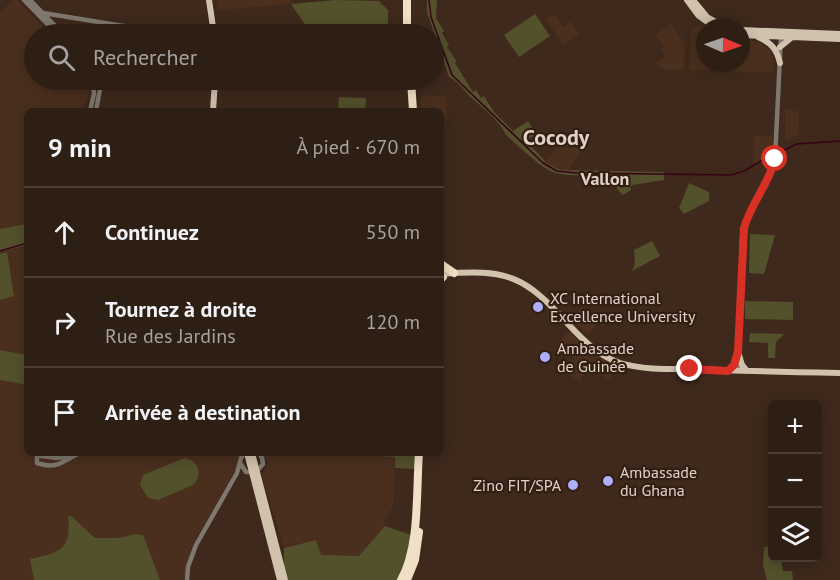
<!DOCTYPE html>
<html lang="fr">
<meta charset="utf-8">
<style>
body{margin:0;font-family:"PT Sans",sans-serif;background:#36271e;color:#f1f3f6}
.controls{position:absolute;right:18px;bottom:18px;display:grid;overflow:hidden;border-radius:9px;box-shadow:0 3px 15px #0003}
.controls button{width:54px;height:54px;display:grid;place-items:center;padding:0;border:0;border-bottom:2px solid #493d34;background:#2e1f15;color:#f1f3f6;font:30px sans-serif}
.compass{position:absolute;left:696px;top:18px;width:54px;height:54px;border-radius:50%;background:#2e1f15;box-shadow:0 3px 15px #0003;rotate:92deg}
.stop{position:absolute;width:18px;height:18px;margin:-14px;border:4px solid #d93025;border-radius:50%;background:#fff}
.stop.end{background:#d93025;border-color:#fff;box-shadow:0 2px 6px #0008}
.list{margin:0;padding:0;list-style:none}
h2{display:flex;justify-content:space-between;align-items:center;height:78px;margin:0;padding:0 24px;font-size:26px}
h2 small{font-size:20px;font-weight:400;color:#a7a2a0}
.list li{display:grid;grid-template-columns:39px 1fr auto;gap:18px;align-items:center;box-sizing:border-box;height:90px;padding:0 24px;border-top:2px solid #493d34}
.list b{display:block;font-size:22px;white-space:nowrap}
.list p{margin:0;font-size:20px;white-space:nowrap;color:#a7a2a0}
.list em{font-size:20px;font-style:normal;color:#a7a2a0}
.icon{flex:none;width:33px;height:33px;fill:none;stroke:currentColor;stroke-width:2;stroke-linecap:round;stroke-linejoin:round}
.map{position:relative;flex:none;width:840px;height:580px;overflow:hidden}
.search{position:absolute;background:#2e1f15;box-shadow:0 3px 15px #0003;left:24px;top:24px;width:420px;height:66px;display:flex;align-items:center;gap:15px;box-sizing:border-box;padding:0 21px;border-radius:33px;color:#a7a2a0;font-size:22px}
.panel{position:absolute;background:#2e1f15;box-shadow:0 3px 15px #0003;left:24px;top:108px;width:420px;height:348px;border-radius:9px}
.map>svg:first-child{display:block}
</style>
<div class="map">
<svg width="840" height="580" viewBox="0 0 840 580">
<rect width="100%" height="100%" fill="#3e291c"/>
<!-- built -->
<path fill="#4a2f1e" d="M13,0H17L50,34H34V80H87L89,83L87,101H85L81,111H27V453H240L236,469L192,546L184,580H0V12Z
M217,0H291V4L218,10Z
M554,14L563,27L571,21L579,34L563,45L546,19Z
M671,24L685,44L684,70H666L655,64L666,56L661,49L664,47L655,35Z
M701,24L705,27V63H741V40L760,42L770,50L773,57V73L725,71V67H710L709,71L689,70L691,30Z
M423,95L447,97V120L441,119V111H421L420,101Z
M785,108L799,112V134L785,141Z
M573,133L581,147V152L569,170H560L543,162Z
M754,135L773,136L772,155L756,163L753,162Z
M582,307L598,324L587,335L571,318Z
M571,329L616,363L610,380L588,369L579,382L563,370L573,359L558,342Z
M262,453L395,457L393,507L385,519V526L360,556H321L315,540L284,547L262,476L268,463Z"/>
<!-- green -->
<path fill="#53502c" d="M335,0L379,1L388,10V34H304V23L291,4Z
M427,0H437L436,18L444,31L442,33L449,45L447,47L457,62L455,63L473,92L476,90L481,98L484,96L494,112L513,131L528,121L536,134L526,141L545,161L544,162L560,170L664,172V180L633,185L630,187L631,190L623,195L617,189L616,175C599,175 565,178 550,171C534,162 520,147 506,135C500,121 485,110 474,100C465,93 460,82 449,77L427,12Z
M535,14L550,36L519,57L504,35Z
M339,97L366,98L365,111H338Z
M689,183L709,192V201L684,214L679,208Z
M27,224V245L0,252V229Z
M750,234L775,235L764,274L749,273Z
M652,241L660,256L632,271L635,264L634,250Z
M7,252L14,296L0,300V254Z
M745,301L793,302V320L745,319Z
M750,333L784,334L776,342L775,358H768V343L749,342Z
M0,350L27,355V385L0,380Z
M301,453H416L415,469L395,468V457Z
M184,458C198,460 204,474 193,485L158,500L148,498L140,485L143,475Z
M71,516L95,538H119L136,534L143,535L160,580H34L30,559C58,553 72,551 68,517Z
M385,526L411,535L410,551L398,580H288L284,568V548L316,540L321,555L359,556Z
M772,546V558H781L783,571H792L793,580H767L763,565L764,547Z"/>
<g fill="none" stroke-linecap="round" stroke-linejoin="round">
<!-- stream -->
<path stroke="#390019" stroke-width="1.5" d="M429,0L431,17L452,75L543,163L557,171L577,173L731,175L744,171L766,158
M782,151L797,144L840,141
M0,251L27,243"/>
<!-- minor -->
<path stroke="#7f786e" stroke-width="4.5" d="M24,0L57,34
M30,0L63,34
M43,13L173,34
M90,111L94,94L93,80
M96,111L100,89L98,80
M738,371L742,237C747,208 768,187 775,159L781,36
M37,453V463C58,470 62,461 80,453
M40,453L41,456L57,458L70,456
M240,463L246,472H256L263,464L262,458L259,453
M187,580L188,567L196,545L237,473L241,458L244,453"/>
<!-- major -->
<path stroke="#d0c2ad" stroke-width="6" d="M209,0L214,34
M687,0L698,15L714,27
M693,0L707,17L725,27
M741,30L840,34
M741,35L840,39
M758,37C772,43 777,50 780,63
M780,47L791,38
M213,111L215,80
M441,274C508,269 524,275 569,325C584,341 599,356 620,363C643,370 670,369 693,369C742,371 791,372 840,373
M738,352L742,365L747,371
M728,371L734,365L738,352
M247,453L280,580
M252,453L285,580"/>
<!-- highway -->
<path stroke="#f0e0c6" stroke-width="8" d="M407,0V34
M411,80L413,111
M441,264L454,273
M441,279L443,277
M401,580C420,547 416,491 419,453
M407,580L415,560L419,532"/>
</g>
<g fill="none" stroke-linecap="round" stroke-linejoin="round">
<!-- route -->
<path stroke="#d93025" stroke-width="8" d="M690,369L728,371L734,365L738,352L744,228C751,203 769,184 775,159"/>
</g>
<!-- markers -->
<g fill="#acaffb" stroke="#331f12" stroke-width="2">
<circle cx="538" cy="307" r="6"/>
<circle cx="545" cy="357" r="6"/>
<circle cx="608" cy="481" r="6"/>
<circle cx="573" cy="485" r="6"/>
</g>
<g text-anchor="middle" stroke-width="4.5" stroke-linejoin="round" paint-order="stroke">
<!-- poi labels -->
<g font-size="16" fill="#e0d2c9" stroke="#331f12" text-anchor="start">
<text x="550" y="304">XC International<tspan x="550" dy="18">Excellence University</tspan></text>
<text x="557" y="354">Ambassade<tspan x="557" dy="18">de Guinée</tspan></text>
<text x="620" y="478">Ambassade<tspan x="620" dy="18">du Ghana</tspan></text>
<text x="561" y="491" text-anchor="end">Zino FIT/SPA</text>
</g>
<!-- neighbourhood labels -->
<g font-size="18" font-weight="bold" fill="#e0d2c9" stroke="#331f12">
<text x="605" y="185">Vallon</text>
</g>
<!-- district labels -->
<g font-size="22" font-weight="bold" fill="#e0d2c9" stroke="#331f12">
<text x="556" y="145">Cocody</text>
</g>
</g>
</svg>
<div class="controls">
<button>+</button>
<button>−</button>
<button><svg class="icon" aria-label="layers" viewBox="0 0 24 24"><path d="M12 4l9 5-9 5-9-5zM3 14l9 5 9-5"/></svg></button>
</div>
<svg class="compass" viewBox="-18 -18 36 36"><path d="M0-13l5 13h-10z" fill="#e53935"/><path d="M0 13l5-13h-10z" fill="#a7a2a0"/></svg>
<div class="stop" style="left:775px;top:159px"></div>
<div class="stop end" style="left:690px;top:369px"></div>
<div class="search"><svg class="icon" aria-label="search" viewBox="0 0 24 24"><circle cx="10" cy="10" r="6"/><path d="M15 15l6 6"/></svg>Rechercher</div>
<section class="panel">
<h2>9 min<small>À pied · 670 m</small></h2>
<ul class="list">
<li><svg class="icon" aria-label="ahead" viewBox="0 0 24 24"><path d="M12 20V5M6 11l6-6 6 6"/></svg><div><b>Continuez</b></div><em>550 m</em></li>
<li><svg class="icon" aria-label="right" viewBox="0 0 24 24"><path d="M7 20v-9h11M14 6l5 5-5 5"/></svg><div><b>Tournez à droite</b><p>Rue des Jardins</p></div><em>120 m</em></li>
<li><svg class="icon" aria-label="arrive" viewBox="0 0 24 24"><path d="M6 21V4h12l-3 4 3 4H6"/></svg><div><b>Arrivée à destination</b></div></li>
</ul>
</section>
</div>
